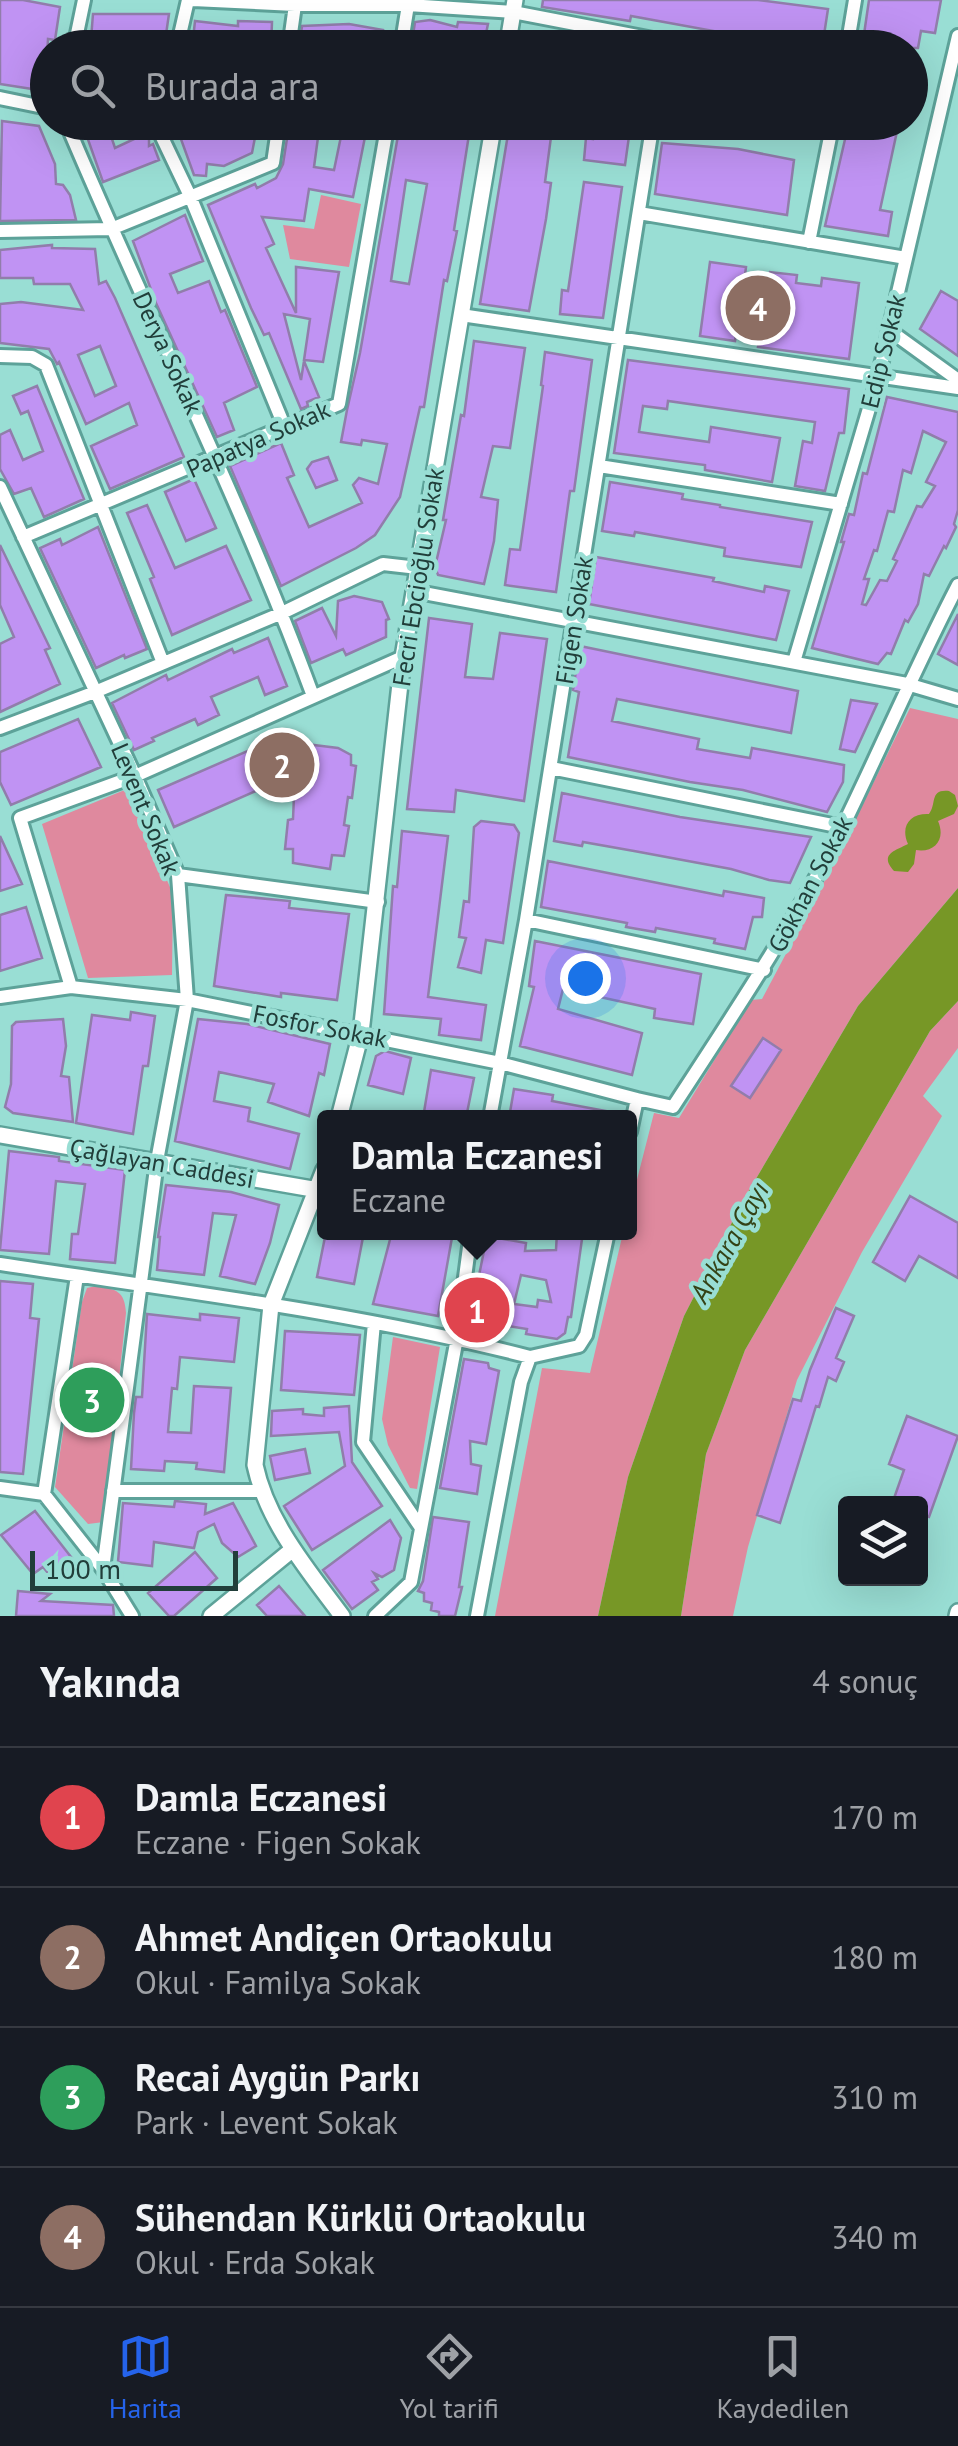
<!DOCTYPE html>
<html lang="tr">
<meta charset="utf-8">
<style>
body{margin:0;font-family:"PT Sans",sans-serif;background:#242831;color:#f1f3f6}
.controls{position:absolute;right:30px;bottom:30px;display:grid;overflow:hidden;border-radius:10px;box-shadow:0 10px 40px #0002}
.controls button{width:90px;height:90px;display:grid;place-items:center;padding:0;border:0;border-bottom:2px solid #363941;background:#171b24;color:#f1f3f6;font:50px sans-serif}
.scale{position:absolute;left:30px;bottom:25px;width:208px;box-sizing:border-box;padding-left:10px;border:5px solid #213e3a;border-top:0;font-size:28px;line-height:35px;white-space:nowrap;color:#213e3a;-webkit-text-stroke:8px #99ded4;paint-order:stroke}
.you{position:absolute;left:585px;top:978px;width:35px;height:35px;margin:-25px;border:8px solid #fff;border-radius:50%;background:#1a73e8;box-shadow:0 0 0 15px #1a73e833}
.badge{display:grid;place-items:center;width:65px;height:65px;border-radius:50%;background:#2563eb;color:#fff;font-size:32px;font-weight:700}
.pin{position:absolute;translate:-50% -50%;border:5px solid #fff;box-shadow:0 2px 10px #0006}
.popup{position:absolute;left:317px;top:1110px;width:320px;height:130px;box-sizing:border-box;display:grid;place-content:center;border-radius:10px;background:#171b24;filter:drop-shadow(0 2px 8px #0005);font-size:32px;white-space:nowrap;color:#9ea1a6}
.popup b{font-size:38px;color:#f1f3f6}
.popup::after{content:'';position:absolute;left:50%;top:100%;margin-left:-20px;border:20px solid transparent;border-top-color:#171b24}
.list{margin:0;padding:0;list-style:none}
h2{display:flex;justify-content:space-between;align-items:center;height:130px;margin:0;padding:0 40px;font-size:42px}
h2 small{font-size:32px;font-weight:400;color:#9ea1a6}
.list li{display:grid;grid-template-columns:65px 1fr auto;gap:30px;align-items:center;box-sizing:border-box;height:140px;padding:0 40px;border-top:2px solid #363941}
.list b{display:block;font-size:38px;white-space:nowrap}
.list p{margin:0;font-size:32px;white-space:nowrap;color:#9ea1a6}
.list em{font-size:32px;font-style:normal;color:#9ea1a6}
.icon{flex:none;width:55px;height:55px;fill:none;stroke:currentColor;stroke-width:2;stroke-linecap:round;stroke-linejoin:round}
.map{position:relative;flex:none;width:958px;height:1616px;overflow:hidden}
.search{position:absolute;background:#171b24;box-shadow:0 10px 40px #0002;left:30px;right:30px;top:30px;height:110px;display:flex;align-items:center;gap:25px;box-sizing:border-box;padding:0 35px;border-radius:55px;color:#9ea1a6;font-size:38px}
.sheet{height:690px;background:#171b24}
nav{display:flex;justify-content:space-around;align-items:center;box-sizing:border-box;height:140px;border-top:2px solid #363941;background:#171b24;font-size:28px;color:#9ea1a6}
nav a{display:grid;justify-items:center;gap:5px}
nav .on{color:#2563eb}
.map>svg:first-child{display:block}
</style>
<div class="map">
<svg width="958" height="1616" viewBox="0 0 958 1616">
<rect width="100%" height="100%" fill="#99ded4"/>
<!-- green -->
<path fill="#df899e" d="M321,195L361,204L349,267L290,259L283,225L314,229Z
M910,708L958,719V888L858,1006L744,1199L684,1316L628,1477L598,1616H495L542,1368L590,1373L623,1233L630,1232V1207L654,1113L679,1118L751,1000L762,999L832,867Z
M127,789L173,894L172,975L88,978L42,824Z
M958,1001V1048L923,1096L942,1116L862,1252L797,1380L748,1547L733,1616H681L706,1454L745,1350L930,1031Z
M96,1286C116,1289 125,1291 126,1313L104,1522L88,1524L55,1487L82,1302L87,1288Z
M393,1337L440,1347L417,1489L410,1488L388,1445L382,1419Z"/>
<!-- water -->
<path fill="#779726" d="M949,791L955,795L958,806L954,814L938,821C946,839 935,853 916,850L914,864L908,872L894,871C878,854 897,850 908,844C900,826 910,813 929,814C937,804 929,789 949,791Z
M958,888V1001L930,1031L745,1350L706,1454L681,1616H598L628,1477L684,1316L744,1199L858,1006Z"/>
<!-- building -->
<path fill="#c093f3" stroke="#917dab" stroke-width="2.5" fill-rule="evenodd" d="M0,0H23L60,7L55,40L48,39L45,91L0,84Z
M543,0H758L828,9L822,48H807L631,16L630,21L542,7Z
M869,0H941L935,33L921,31L918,48H862Z
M93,14H169L164,48H132L91,39Z
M430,20L457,27L458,22L488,24L483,48H411L415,22Z
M195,21L238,26V21L272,22L271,48L225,42V48H192Z
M349,24L383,30L380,48H299L302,26Z
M523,32L582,41L581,48H521Z
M2,121L39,126L55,164L56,184L63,185L70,195L76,220L0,221Z
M224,122L257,127L252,153L224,166L207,164L206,176L194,175L178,131L222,135Z
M344,122H368L353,197L309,189L304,221L262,217L274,244L266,248L296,313V267L339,272L323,362L304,360L310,319L284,314L301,380L304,361L319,397L307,402L308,406L301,409L269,333L264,335L251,308L208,205L255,184L257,188L276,178L283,164L289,126L319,130L314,167L334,170Z
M440,122H471L454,230L457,231L447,281L444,280L424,407H420L400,497L375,535L356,548L281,586L230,466L281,443L294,475L287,478L309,527L362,503L353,485L359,478L378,484L387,444L362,440L361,445L341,442L347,410L360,353L400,124L439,131ZM406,180L427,184L409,284L391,281Z
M510,122H553L545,182L551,183L546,219L529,311L480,304Z
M596,122H631L625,165L584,160L586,138L593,139Z
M849,122H899L880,210L892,212L888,236L825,226Z
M100,125L102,129L108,127L115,148L149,132V146L153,144L159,160L103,182L85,131Z
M662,143L738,149L794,160L787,215L655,194Z
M584,182L622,187L603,318L560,314L562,290L568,291Z
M185,215L203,261L170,274L178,293L209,281L221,312L225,310L257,387L224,403L234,430L217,437L156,303L133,241Z
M52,245V248L95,249L99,284L106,281L115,298L184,457L110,489L91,446L137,425L129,403L86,424L59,362L57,364L49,349L0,343V304L21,302L83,310L70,284H34L33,278H0V250ZM100,346L116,386L95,396L78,355Z
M710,262L746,267L745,275L769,278L770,272L797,275L796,283L821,286L822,278L859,283L849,359L758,347L764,303L741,300L735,341L700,336Z
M941,291L958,301V356L920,329Z
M474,341L525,348L510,448L493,446L481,497L498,500L494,541L484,584L438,575L435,567L446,520H443L461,415L464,416Z
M545,352L592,360L574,491H570L556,592L505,585L510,549L520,550L543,386L541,385Z
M628,360L849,389L844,433H839L825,491L795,486L803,441L812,443L815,422L668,401L667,409L643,406L639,432L709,442L711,427L780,438L772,482L705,470V465L614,453Z
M37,386L84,499L44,517L31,488L14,494L0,469V435L10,430L23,460L43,451L28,411L21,414L13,396Z
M887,397L958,412V510L954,524L956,527L946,548L944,546L929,576L924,574L918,604L908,622L905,620L891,654L887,653L878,664L812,648L844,542H841L849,514L854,515L863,473L867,474ZM923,431L946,442L926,482L935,486L922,507L917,506L893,559L897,561L887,581L880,580L866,605L862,604L869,579H864L874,550L877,551L888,511L894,512L903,470L911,473Z
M328,457L337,480L316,488L307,469L312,462Z
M194,479L216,528L186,541L165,492Z
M610,482L683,494L682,499L720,505V507L812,522L801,567L724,556L725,548L635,532L634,536L602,531Z
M147,505L175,568L226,546L251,600L172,635L150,579L154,577L127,513Z
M98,527L147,649L125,658L124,655L96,668L40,548L60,539L62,545Z
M0,545L50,648L45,650L60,684L0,712V644L14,637L0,605Z
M596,557L714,578L713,581L764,592L765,586L789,591L776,640L589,604Z
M354,596L382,602L389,619L386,620V637L346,655L343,649L311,663L295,621L322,608L336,636L338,601Z
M958,614V665L938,654Z
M429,618L472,624L465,677L493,679L500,633L547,639L524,801L456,790L454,812L407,809Z
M268,638L287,686L265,695L258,677L211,697L219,715L198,725L195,719L152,738L154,741L134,750L112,703L166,675L168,680L232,649L234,653Z
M580,646L798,691L791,733L617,699L612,721L699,739L697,749L750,758L752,748L844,765L843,782L827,812L743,790L690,782L568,757L579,692L573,690Z
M851,700L877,704L855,752L840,749Z
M78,719L101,767L11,805L0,782V752Z
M314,745L338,748L351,755V765L356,766L352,798L348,797L344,825L349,826L344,856L332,855L330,869L293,863V849H285L288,820L293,819L294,796H291L297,760L303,761L306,748L313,749Z
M259,746L274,783L174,827L158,790Z
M562,793L680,817L811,837L790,883L769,880L731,869L634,851L583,842L582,846L554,841Z
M481,821L514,825L519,833L503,943L486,940L481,973L458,967L466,938L459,937L464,901L469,902L474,827Z
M402,831L448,836L428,997L486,1005L481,1040L439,1035L441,1019L384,1014L393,886L397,887Z
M0,836L22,884L0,891Z
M548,861L723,896L724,891L764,898L762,917H753L745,949L714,943L715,939L656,928L655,932L626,927L627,923L541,907Z
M226,895L290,901L289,908L349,914L337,1000L281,993V997L214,986Z
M26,907L42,958L0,971V915Z
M535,941L701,974L693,1024L654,1018L655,1009L563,989L558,1009L642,1033L632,1075L520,1046L534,987L529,986Z
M131,1012L155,1016L148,1066H143L133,1134L76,1123L92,1015L130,1020Z
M63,1019L66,1046L61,1076L69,1077L73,1122L13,1113L5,1107L11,1084L12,1026L16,1022Z
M198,1019L247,1024L330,1044L324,1075L319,1073L309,1116L268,1102L274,1084L219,1072L214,1101L250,1108L248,1121L299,1134L290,1169L175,1141Z
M763,1038L781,1050L750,1098L731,1086Z
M385,1051L411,1058L403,1094L368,1085L376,1056Z
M431,1070L474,1078L466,1118H423Z
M514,1089L553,1095L552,1101L611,1112L610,1118H509Z
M9,1151L59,1157V1161L125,1170L115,1263L70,1259L72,1234H78L85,1184L56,1181L49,1254L0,1250Z
M166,1185L231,1192L279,1205L270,1243L255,1284L220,1276L236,1215L213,1213L204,1275L157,1270L160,1237H158Z
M910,1196L958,1223V1278L919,1256L905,1281L873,1262Z
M326,1232H364L354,1284L317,1277Z
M392,1232H453L438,1316L373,1304Z
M557,1232H583L571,1317H568L565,1333L557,1339L526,1334L527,1329L470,1320L487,1236L526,1243L525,1251L556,1250ZM521,1275L546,1280L551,1302L538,1300L537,1307L514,1304Z
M0,1281L33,1284L30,1318L39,1319L23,1474L0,1472Z
M836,1308L854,1316L836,1358L844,1362L836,1381L828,1377L819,1407L816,1406L780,1523L757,1515L793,1399L801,1401L810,1370Z
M147,1314L200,1320V1314L239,1318L234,1362L180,1357L177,1389L172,1388L168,1432L191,1433L194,1386L231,1388L224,1472L196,1469L197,1463L165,1461L164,1471L131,1469L134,1413L136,1397H142Z
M285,1331L360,1335L354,1395L281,1390Z
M464,1359L488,1363L489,1368L499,1371L486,1444L470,1441L471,1464L481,1466L477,1494L440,1488Z
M349,1406L352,1462L382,1506L312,1550L284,1506L345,1466L339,1432L271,1436L272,1411L303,1409V1414L324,1416V1408Z
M907,1416L958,1436L929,1517L920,1514V1504H892L904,1470L889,1464Z
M305,1449L310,1473L275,1480L270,1456Z
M175,1501L206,1504L205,1514L233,1503L256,1546L238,1557L222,1543L214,1524L198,1532L194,1548L154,1542L152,1566L118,1562L123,1503L174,1507Z
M35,1511L82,1571L70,1580L61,1574L53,1579L43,1567L33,1574L1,1535Z
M433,1517L469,1522L459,1587H462L455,1616H439V1612L431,1610L432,1603L424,1601V1593L418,1591L423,1581Z
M390,1520L401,1538L394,1570L382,1577L374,1573L378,1579L372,1582L378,1590L352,1609L323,1570Z
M195,1552L217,1578L174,1616H169L148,1593Z
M279,1586L305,1616H267L257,1605Z
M18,1591L50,1594L41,1601L113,1605L114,1616H16Z"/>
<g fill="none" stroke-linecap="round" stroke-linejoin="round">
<!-- minor casing -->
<g stroke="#5da299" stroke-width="18">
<path id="minor" d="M193,0L295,5H408L513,12L700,48
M74,48L84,0
M177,48L188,0
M289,48L295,5
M401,48L408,5
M847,48L855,0
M0,98L48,108
M66,122C147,315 241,500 313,696
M161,122L159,131L190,196L285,428
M639,213L906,258
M0,231L111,229L273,163L279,122
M809,242L833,122
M461,315L958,388
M889,330L958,380
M0,356L32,357L46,365L163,663
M599,466L841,504
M0,487L135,776L178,875L187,1000L157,1161L103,1569
M23,537L339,404L388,122
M413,591L907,684L958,699
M794,662L878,378L958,36
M0,728L95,692L282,613L383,564L418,568
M551,768L842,827
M178,875L378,902
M526,920L764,970
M71,987L20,818L135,776L403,657
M0,997L71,987L187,1000L500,1063L637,1099
M490,1118L526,920L653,122
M630,1132L637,1099L673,1107C733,1015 794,924 843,826C882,746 917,664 958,585
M0,1264C177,1291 356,1312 530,1357
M374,1323L363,1442L421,1528
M0,1488L44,1494L77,1276
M113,1491H260
M44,1494L103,1569L132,1616
M375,1616L411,1582L457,1338L471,1232
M477,1616L521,1382L530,1357L579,1346L586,1335L608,1232"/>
</g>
<!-- tertiary casing -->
<g stroke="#5da299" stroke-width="20">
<path id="tertiary" d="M507,48L515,0
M339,1118L361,1033L403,657L494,122
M0,1135L324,1191
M324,1170L271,1305L255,1465C267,1522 308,1570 342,1616
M211,1616L293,1549
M957,1616L958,1612"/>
</g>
<!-- minor -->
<use href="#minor" stroke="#fff" stroke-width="12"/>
<!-- tertiary -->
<use href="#tertiary" stroke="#fff" stroke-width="15"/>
</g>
<g text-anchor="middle" stroke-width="9" stroke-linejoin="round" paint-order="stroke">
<!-- street labels -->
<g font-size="25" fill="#213e3a" stroke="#99ded4">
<text transform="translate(883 351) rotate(-76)" y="9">Edip Sokak</text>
<text transform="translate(168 353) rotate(65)" y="9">Derya Sokak</text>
<text transform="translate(258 439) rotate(-24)" y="9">Papatya Sokak</text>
<text transform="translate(418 577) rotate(-81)" y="9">Fecri Ebcioğlu Sokak</text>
<text transform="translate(574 620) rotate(-81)" y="9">Figen Sokak</text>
<text transform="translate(146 809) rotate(67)" y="9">Levent Sokak</text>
<text transform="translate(810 884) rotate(-62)" y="9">Gökhan Sokak</text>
<text transform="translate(320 1026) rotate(11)" y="9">Fosfor Sokak</text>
<text transform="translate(162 1163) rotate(10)" y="9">Çağlayan Caddesi</text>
</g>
<!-- water labels -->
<g font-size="28" font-style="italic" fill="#344216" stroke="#99ded4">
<text transform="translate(729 1242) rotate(-61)" y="10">Ankara Çayı</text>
</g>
</g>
</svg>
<div class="controls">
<button><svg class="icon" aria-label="layers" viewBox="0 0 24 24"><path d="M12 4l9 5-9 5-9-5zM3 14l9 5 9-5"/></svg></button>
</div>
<div class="scale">100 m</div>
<div class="you"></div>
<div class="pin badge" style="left:477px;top:1310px;background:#e0444e">1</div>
<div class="popup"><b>Damla Eczanesi</b>Eczane</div>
<div class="pin badge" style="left:282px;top:765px;background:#8d6e63">2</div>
<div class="pin badge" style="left:92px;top:1400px;background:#2e9e5b">3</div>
<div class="pin badge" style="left:758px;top:308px;background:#8d6e63">4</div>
<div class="search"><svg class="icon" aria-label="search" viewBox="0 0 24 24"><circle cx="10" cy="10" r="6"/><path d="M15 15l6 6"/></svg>Burada ara</div>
</div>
<section class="sheet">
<h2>Yakında<small>4 sonuç</small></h2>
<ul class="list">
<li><span class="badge" style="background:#e0444e">1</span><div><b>Damla Eczanesi</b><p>Eczane · Figen Sokak</p></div><em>170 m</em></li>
<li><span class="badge" style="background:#8d6e63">2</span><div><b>Ahmet Andiçen Ortaokulu</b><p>Okul · Familya Sokak</p></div><em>180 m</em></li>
<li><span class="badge" style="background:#2e9e5b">3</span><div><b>Recai Aygün Parkı</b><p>Park · Levent Sokak</p></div><em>310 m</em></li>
<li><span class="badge" style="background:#8d6e63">4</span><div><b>Sühendan Kürklü Ortaokulu</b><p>Okul · Erda Sokak</p></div><em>340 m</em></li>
</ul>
</section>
<nav>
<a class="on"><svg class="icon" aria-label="map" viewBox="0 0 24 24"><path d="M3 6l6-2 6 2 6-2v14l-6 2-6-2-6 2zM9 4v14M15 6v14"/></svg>Harita</a>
<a><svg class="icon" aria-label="directions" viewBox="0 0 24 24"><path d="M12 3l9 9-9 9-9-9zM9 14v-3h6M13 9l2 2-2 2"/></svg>Yol tarifi</a>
<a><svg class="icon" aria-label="saved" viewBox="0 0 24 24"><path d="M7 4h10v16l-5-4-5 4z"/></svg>Kaydedilen</a>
</nav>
